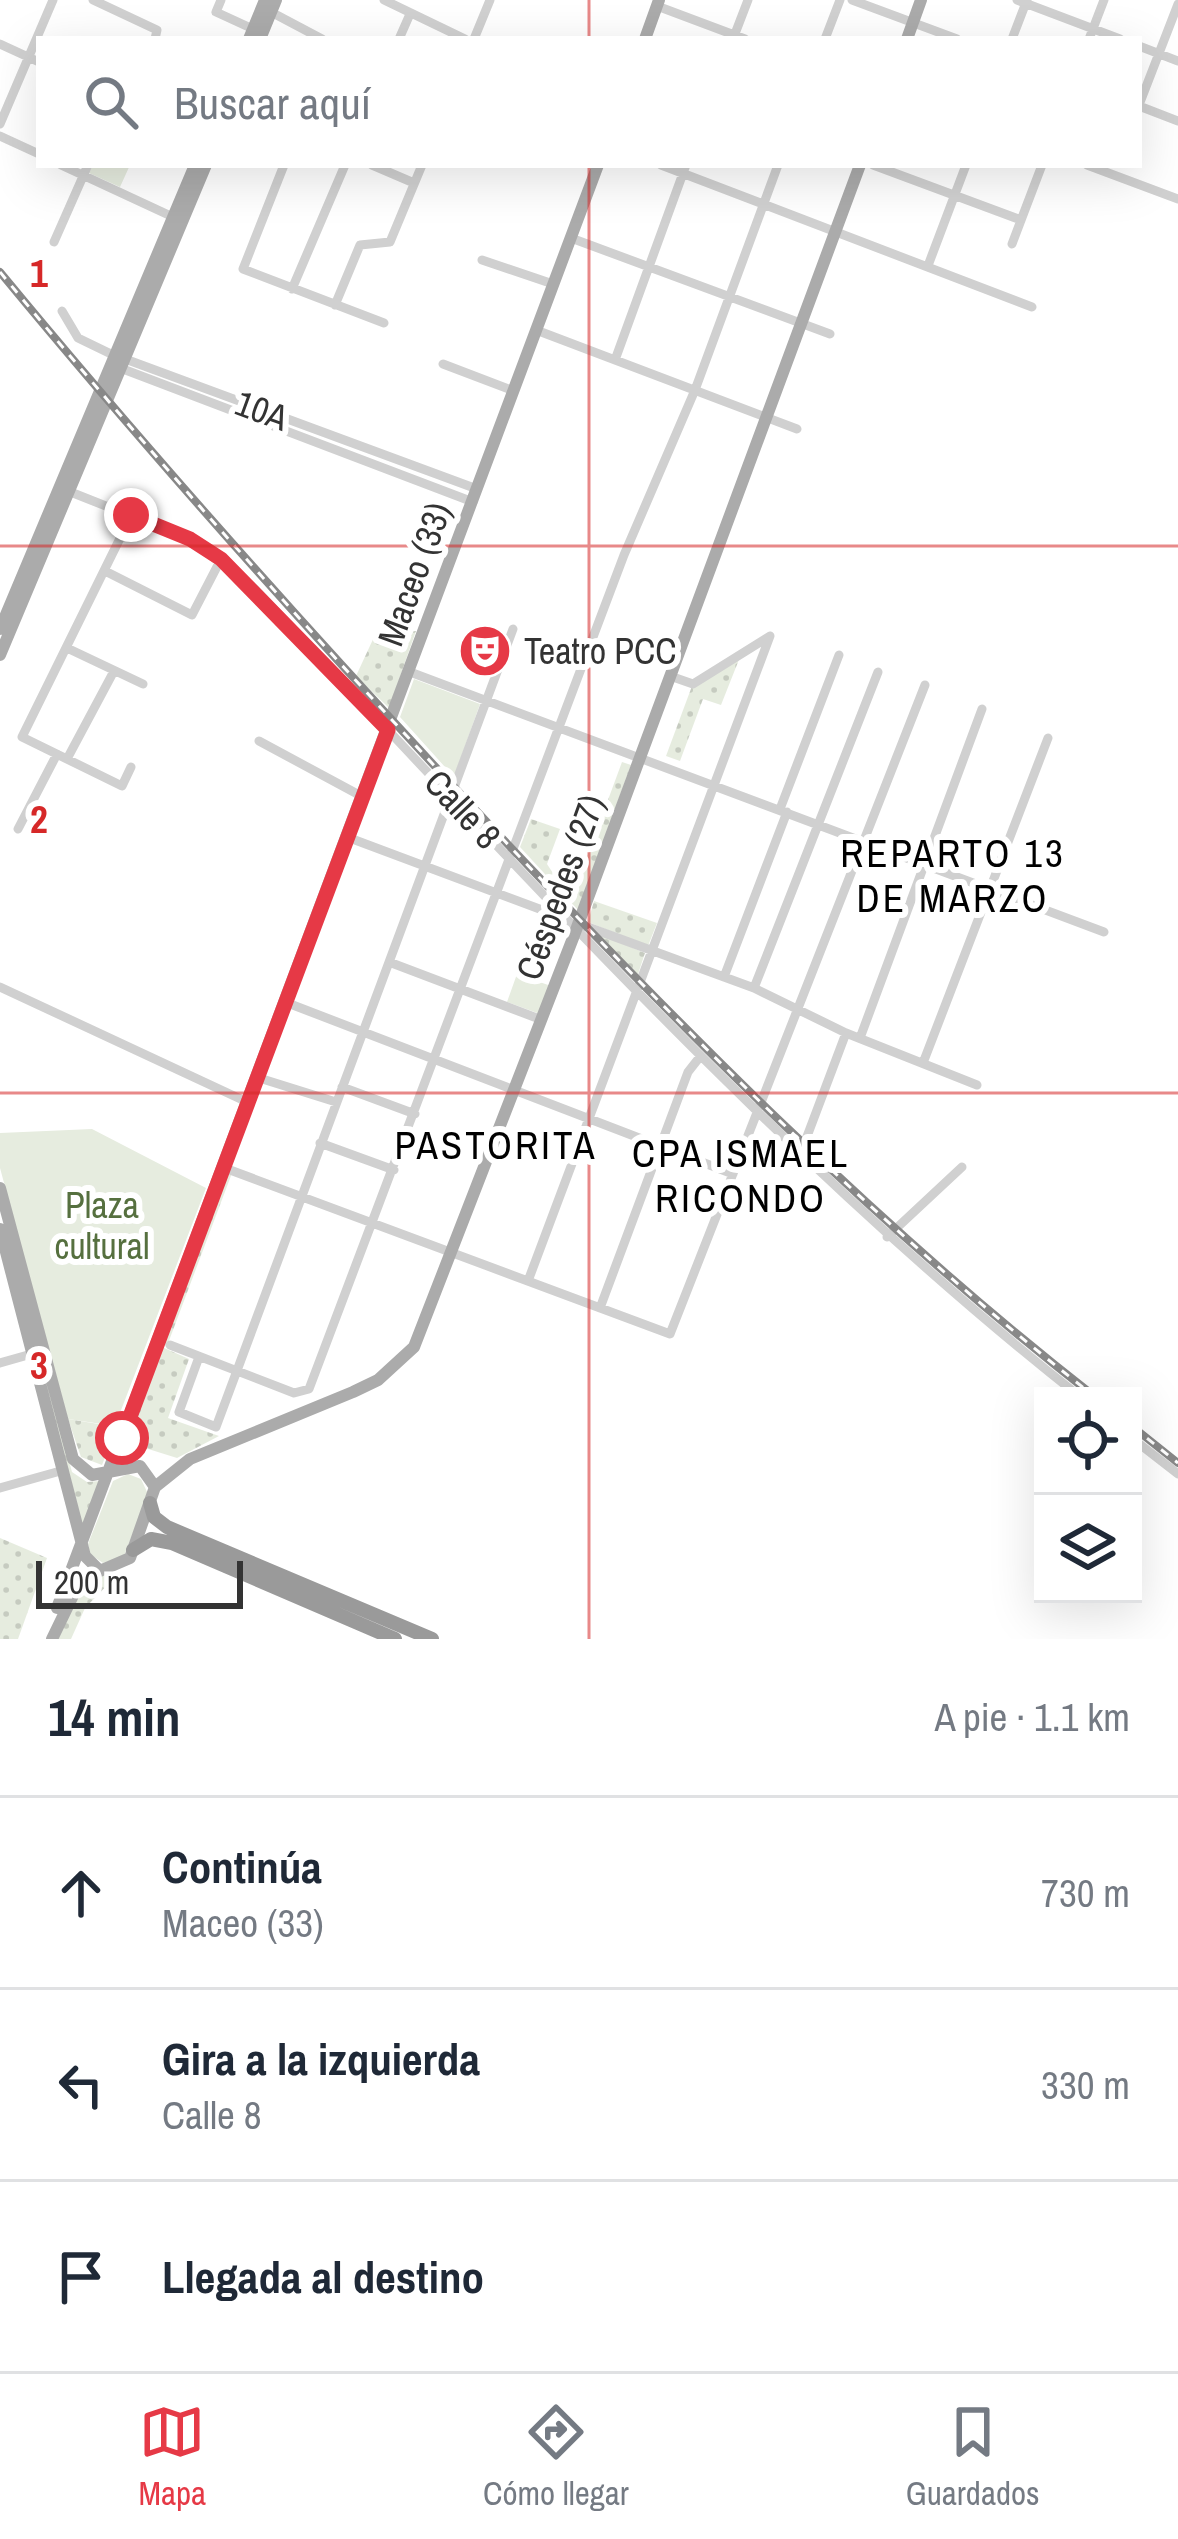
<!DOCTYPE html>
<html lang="es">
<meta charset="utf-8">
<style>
body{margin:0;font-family:"Archivo Narrow",sans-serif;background:#f6f6f7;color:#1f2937}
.controls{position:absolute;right:36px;bottom:36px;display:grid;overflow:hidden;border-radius:0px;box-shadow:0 12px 48px #0002}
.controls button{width:108px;height:108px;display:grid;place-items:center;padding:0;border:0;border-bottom:3px solid #e0e1e3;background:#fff;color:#1f2937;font:60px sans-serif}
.scale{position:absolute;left:36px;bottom:30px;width:207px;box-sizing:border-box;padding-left:12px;border:6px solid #333;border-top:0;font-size:33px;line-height:42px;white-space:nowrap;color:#333;-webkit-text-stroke:9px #fff;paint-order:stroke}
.stop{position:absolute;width:36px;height:36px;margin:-27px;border:9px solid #e63946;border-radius:50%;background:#fff}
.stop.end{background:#e63946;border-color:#fff;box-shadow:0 3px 12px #0008}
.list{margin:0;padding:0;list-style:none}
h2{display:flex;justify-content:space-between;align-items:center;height:156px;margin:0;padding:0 48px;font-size:51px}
h2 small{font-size:39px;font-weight:400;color:#747a83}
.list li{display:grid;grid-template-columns:78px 1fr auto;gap:36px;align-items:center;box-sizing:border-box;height:192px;padding:0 48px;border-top:3px solid #e0e1e3}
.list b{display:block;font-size:45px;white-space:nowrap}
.list p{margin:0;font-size:39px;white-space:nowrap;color:#747a83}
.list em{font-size:39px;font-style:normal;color:#747a83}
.icon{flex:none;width:66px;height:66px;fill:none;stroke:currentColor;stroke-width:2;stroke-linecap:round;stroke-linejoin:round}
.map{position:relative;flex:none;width:1178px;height:1639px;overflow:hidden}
.search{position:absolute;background:#fff;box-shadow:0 12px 48px #0002;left:36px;right:36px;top:36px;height:132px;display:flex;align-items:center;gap:30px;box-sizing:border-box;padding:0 42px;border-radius:0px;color:#747a83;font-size:45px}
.sheet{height:732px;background:#fff}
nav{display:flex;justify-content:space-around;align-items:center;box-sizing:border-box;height:168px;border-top:3px solid #e0e1e3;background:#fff;font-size:33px;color:#747a83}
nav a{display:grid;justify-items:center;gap:6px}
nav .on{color:#e63946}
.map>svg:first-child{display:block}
</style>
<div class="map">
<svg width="1178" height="1639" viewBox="0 0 1178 1639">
<defs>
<pattern id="grass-dots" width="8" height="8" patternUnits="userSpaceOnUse" patternTransform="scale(3)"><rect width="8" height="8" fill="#e6ecdf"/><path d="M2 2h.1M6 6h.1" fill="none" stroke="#c6cbc0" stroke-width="1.8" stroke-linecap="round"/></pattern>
</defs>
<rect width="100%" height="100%" fill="#fff"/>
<!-- grass -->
<path fill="url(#grass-dots)" d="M416,631L389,708L356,676L375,635Z
M740,657L721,705L703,699L680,761L666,756L692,686Z
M622,762L631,765L578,910L520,847L531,819L560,829L547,864L562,887L574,892Z
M594,901L657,923L648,946L588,922Z
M592,931L645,953L637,977Z
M226,1171L232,1173L167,1346L162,1344Z
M0,1206L72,1472L87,1482L100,1481L83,1527Z
M162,1347L189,1359L168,1418L219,1436L177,1458L126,1442Z
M68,1419L117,1427L102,1465L81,1457Z
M0,1538L47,1558L18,1639H0Z
M120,1572L85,1608L71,1639H55L87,1578Z"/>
<!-- green -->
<path fill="#e6ecdf" d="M93,165H130L120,187L89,173Z
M414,679L480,704L454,777L400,717Z
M517,974L551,986L540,1014L507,1002Z
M92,1129L206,1188L115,1426L68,1419L0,1168V1133Z
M128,1474L141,1479L148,1494L124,1556L103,1563L90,1554L88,1544L113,1481Z"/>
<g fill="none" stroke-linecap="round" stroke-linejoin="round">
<!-- minor -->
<path stroke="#d0d0d0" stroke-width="9" d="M93,0L157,30L155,39
M221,0L216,12L253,29
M384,0L465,39
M852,0L957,39
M1017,0L1120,39
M657,6L745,39
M271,12L322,39
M399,39L410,14
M474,39L490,0
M733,39L748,0
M825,39L840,0
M1012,39L1027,0
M1089,39L1104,0
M0,44L39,62
M1139,46L1178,61
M1139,105L1178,4
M1139,106L1178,121
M0,124L53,0
M0,136L39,154
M61,165L173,217
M284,165L243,269L384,323
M372,165L414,183
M661,165L1032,307
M873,165L1021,220
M1087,165L1178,199
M571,238L830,334
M54,242L88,165
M1012,244L1042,165
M482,260L553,284
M929,263L966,165
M292,289L345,165
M335,305L360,245L390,242L422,165
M62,311L78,338L109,353L477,489
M536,330L797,429
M615,360L686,165
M443,364L514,391
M115,366L473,502
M68,491L189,539L254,588C520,868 775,1156 1079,1396
M131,516L22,737L122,786L131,767
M105,571L192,615L221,559
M67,648L143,684
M410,672L1104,932
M670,676L693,684L770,636
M259,741L363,797
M67,759L114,671
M780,809L839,655
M18,829L57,754
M347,837L561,917
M577,923L754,988L846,1033L977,1085
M389,962L542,1020
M724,977L787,812
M0,987L247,1102
M754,988L878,672
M285,1002L733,1174
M860,1038L982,709
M923,1063L1048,738
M256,1077L336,1102
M342,1087L415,1114
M320,1143L394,1170
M800,1155L846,1033
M222,1167L670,1334L925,685
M887,1237L962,1167
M528,1281L770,636
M600,1308L688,1072L699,1058
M170,1345L294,1393L309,1389L624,555L695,390L778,165
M199,1357L179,1412L216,1427L513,629
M0,1363L35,1353
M1133,1439L1178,1474
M0,1488L64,1470"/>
<!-- major -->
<path stroke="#ababab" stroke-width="12" d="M249,39L265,0
M260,39L276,0
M645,39L659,0
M907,39L921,0
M0,629L195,165
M0,655L206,165
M0,1188L73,1459L92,1475L140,1466L155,1487
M0,1229L85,1556L100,1571
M57,1608L598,165
M52,1639L81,1579L130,1558L155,1487L190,1459L353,1392L378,1380L414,1347L573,938L860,165"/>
<!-- highway -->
<path stroke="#9a9a9a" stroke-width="14" d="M150,1503L154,1517L167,1527L432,1639
M133,1550L151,1539L172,1543L395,1639"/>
<!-- rail casing -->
<g stroke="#888" stroke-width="8">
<path id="rail" d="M0,272C160,466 328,653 500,836C688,1035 878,1227 1094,1396
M1133,1427L1178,1463"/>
</g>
<!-- rail -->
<use href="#rail" stroke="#fff" stroke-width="3" stroke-dasharray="9" stroke-linecap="butt"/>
</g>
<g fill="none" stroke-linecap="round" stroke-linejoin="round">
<!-- route -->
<path stroke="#e63946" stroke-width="15" d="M122,1438L388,730L221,559L190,539L131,515"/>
</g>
<!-- grid -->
<path fill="none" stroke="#d62828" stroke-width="3" stroke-opacity="0.55" d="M589,0V39M589,165V1639M0,546H1178M0,1093H1178"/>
<!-- icons -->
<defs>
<g id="theatre-disc" transform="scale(2.7)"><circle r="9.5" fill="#e63946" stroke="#fff"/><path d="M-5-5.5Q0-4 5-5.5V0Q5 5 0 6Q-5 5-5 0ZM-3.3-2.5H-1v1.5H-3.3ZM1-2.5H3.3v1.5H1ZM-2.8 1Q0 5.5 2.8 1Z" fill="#fff"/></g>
</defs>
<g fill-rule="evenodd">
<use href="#theatre-disc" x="485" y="651"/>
</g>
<g text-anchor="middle" stroke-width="12" stroke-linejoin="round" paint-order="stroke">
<!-- street labels -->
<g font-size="36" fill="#333" stroke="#fff">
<text transform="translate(262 410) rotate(20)" y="13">10A</text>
<text transform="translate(414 574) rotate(-70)" y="13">Maceo (33)</text>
<text transform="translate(463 809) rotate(47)" y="13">Calle 8</text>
<text transform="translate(560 887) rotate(-70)" y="13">Céspedes (27)</text>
</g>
<!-- poi labels -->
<g font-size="36" fill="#333" stroke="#fff" text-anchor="start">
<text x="524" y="664">Teatro PCC</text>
</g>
<!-- park labels -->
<g font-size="36" fill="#56703f" stroke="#fff">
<text x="102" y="1218">Plaza<tspan x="102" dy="41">cultural</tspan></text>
</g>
<!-- neighbourhood labels -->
<g font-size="39" letter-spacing="3" fill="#000" stroke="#fff">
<text x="953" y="867">REPARTO 13<tspan x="953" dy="45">DE MARZO</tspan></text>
<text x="496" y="1159">PASTORITA</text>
<text x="741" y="1167">CPA ISMAEL<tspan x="741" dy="45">RICONDO</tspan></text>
</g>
</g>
<g font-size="39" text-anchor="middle" font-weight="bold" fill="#d62828" stroke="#fff" stroke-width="12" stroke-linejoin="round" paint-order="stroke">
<text x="39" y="287">1</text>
<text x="39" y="833">2</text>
<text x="39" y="1379">3</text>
</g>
</svg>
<div class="controls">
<button><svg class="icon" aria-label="locate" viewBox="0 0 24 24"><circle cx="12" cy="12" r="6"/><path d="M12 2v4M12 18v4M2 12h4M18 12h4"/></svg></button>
<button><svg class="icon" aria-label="layers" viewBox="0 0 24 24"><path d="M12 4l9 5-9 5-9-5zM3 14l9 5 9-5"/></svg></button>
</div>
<div class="scale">200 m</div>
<div class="stop" style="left:122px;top:1438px"></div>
<div class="stop end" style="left:131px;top:515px"></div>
<div class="search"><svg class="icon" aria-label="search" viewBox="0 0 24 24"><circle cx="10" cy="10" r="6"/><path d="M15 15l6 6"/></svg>Buscar aquí</div>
</div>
<section class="sheet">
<h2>14 min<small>A pie · 1.1 km</small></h2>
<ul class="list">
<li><svg class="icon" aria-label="ahead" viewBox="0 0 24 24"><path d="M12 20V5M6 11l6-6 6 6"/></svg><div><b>Continúa</b><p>Maceo (33)</p></div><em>730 m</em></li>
<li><svg class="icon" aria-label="left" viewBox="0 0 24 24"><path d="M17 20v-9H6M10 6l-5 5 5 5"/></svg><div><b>Gira a la izquierda</b><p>Calle 8</p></div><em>330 m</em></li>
<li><svg class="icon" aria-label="arrive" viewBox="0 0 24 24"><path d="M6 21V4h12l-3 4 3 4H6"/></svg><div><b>Llegada al destino</b></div></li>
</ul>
</section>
<nav>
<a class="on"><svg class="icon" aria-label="map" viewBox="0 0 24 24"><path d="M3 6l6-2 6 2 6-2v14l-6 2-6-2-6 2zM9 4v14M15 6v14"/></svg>Mapa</a>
<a><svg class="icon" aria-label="directions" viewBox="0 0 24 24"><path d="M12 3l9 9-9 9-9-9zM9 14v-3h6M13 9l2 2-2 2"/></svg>Cómo llegar</a>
<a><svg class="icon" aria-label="saved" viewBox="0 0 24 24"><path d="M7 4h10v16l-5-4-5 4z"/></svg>Guardados</a>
</nav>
